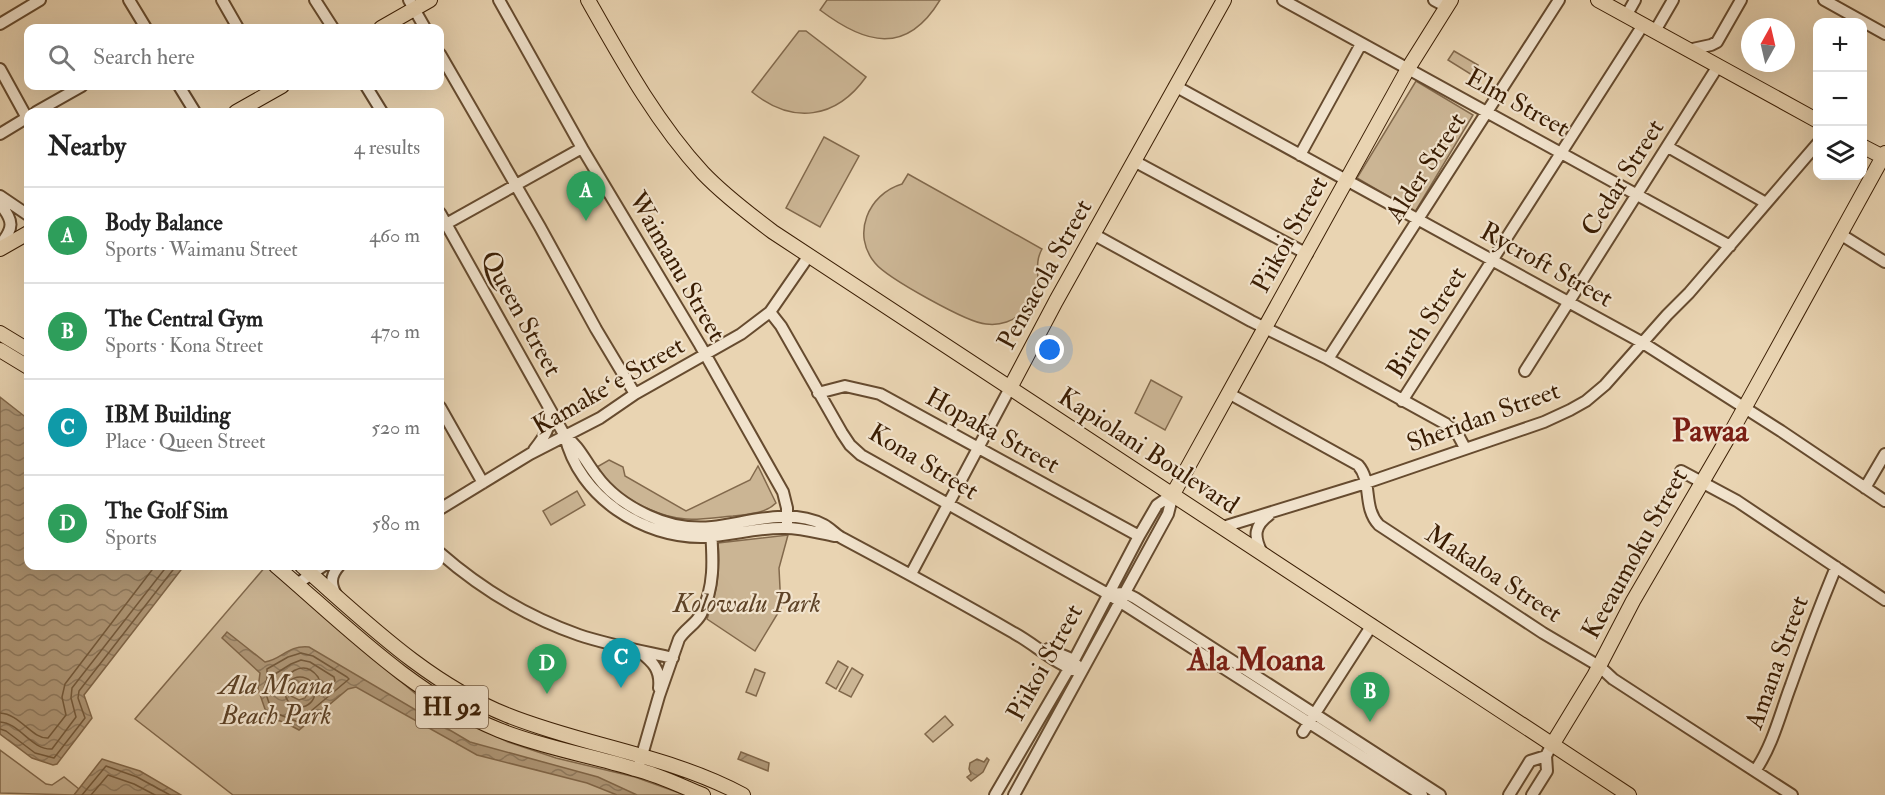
<!DOCTYPE html>
<meta charset="utf-8">
<style>
body{margin:0;font-family:"IM FELL Double Pica",serif;background:#f6f6f6;color:#222}
.controls{position:absolute;right:18px;top:18px;display:grid;overflow:hidden;border-radius:12px;box-shadow:0 6px 24px #0002}
.controls button{width:54px;height:54px;display:grid;place-items:center;padding:0;border:0;border-bottom:2px solid #e0e0e0;background:#fff;color:#222;font:30px sans-serif}
.compass{position:absolute;left:1741px;top:18px;width:54px;height:54px;border-radius:50%;background:#fff;box-shadow:0 6px 24px #0002;rotate:8deg}
.you{position:absolute;left:1050px;top:350px;width:21px;height:21px;margin:-15px;border:4px solid #fff;border-radius:50%;background:#1a73e8;box-shadow:0 0 0 9px #1a73e833}
.badge{display:grid;place-items:center;width:39px;height:39px;border-radius:50%;background:#0b8043;color:#fff;font-size:20px;font-weight:700}
.pin{position:absolute;translate:-50% -50px;filter:drop-shadow(0 2px 3px #0008)}
.pin::after{content:'';position:absolute;top:32px;width:21px;height:18px;background:inherit;clip-path:polygon(0 0,100% 0,50% 100%)}
.list{margin:0;padding:0;list-style:none}
h2{display:flex;justify-content:space-between;align-items:center;height:78px;margin:0;padding:0 24px;font-size:26px}
h2 small{font-size:20px;font-weight:400;color:#767676}
.list li{display:grid;grid-template-columns:39px 1fr auto;gap:18px;align-items:center;box-sizing:border-box;height:96px;padding:0 24px;border-top:2px solid #e0e0e0}
.list b{display:block;font-size:22px;white-space:nowrap}
.list p{margin:0;font-size:20px;white-space:nowrap;color:#767676}
.list em{font-size:20px;font-style:normal;color:#767676}
.icon{flex:none;width:33px;height:33px;fill:none;stroke:currentColor;stroke-width:2;stroke-linecap:round;stroke-linejoin:round}
.map{position:relative;flex:none;width:1885px;height:795px;overflow:hidden}
.search{position:absolute;background:#fff;box-shadow:0 6px 24px #0002;left:24px;top:24px;width:420px;height:66px;display:flex;align-items:center;gap:15px;box-sizing:border-box;padding:0 21px;border-radius:12px;color:#767676;font-size:22px}
.panel{position:absolute;background:#fff;box-shadow:0 6px 24px #0002;left:24px;top:108px;width:420px;height:462px;border-radius:12px}
.map>svg:first-child{display:block}
</style>
<div class="map">
<svg width="1885" height="795" viewBox="0 0 1885 795">
<defs>
<pattern id="water-waves" width="16" height="10" patternUnits="userSpaceOnUse" patternTransform="scale(1.5)"><rect width="16" height="10" fill="#ae9676"/><path d="M0 5q4-4 8 0t8 0" fill="none" stroke="#8f7a5f"/></pattern>
</defs>
<rect width="100%" height="100%" fill="#e9d4b2"/>
<filter id="stains"><feTurbulence type="fractalNoise" baseFrequency=".00333" numOctaves="4"/><feColorMatrix values="0 0 0 0 .2 0 0 0 0 .09 0 0 0 0 .02 0 0 0 .5 -.17"/></filter>
<radialGradient id="worn" r=".72"><stop offset=".6" stop-color="#630" stop-opacity="0"/><stop offset="1" stop-color="#630" stop-opacity=".3"/></radialGradient>
<!-- park -->
<path fill="#cbb594" stroke="#82694c" stroke-width="1.5" d="M827,0H940C906,56 865,44 820,10Z
M799,31H806L866,77C836,119 793,125 752,92Z
M1454,51L1478,65L1472,75L1448,60Z
M1416,81L1473,115L1415,212L1357,178Z
M824,137L859,156L820,227L786,208Z
M908,174L1042,249C1030,270 1049,288 1024,311C1014,321 1000,326 986,324C968,323 887,278 875,263C851,235 868,194 902,184Z
M1151,380L1182,397L1165,430L1135,413Z
M609,460L623,467L625,476L686,511L750,480L758,466L776,503C765,514 748,514 733,516C718,517 702,520 686,519C660,517 631,503 611,485C606,480 602,472 597,467Z
M577,491L585,505L551,525L543,511Z
M788,535L779,568L781,608L755,651L707,619C717,594 721,570 718,543Z
M266,566L424,701L508,742L556,758L635,777L685,795H233L135,719Z
M838,661L848,667L836,689L826,683Z
M852,668L863,675L851,697L839,691Z
M755,669L765,673L756,696L746,692Z
M945,716L953,725L933,742L925,734Z
M0,750L46,784L52,785L64,777L79,789L74,795L0,793Z"/>
<!-- water -->
<path fill="url(#water-waves)" stroke="#806648" stroke-width="1.5" fill-rule="evenodd" d="M0,397L28,419V566H184L84,695L92,718L57,764L53,765L32,758L0,734Z
M227,632L265,662C283,659 287,645 309,647L470,742L598,777L637,795H617L587,783L477,755L356,687L348,689L299,730L286,723L274,719L265,709L258,689L260,673L222,638ZM299,683L307,685L308,692L305,698L299,700L291,696L294,686Z
M741,752L769,763L768,771L738,759Z
M987,758L989,760L983,772L971,781L967,777L971,774L969,769L970,763L977,759L984,762Z
M102,759L140,771L181,795H74Z"/>
<g fill="none" stroke-linecap="round" stroke-linejoin="round">
<!-- shore -->
<path stroke="#745a3c" stroke-width="1.5" d="M301,653L313,656L347,677L349,679L298,722L278,714L270,706L264,688L267,679V669L288,657Z
M301,660L310,662L334,677L335,681L324,690C321,686 320,681 318,677C303,657 283,675 278,691L273,692L272,688L275,674L291,664Z
M285 692a15 15 0 1 1 30 0a15 15 0 1 1-30 0Z
M0,713C20,714 32,739 48,738L66,715L62,697L65,684L155,566
M0,722C20,723 31,750 52,749L76,717L71,698L72,688L167,566
M0,729L6,731L35,753L54,758L85,718L78,698L79,691L176,566
M82,795L106,766L137,777L170,795
M91,795L108,775L134,784L155,795"/>
<!-- minor casing -->
<g stroke="#664b2f" stroke-width="14">
<path id="minor" d="M129,0L146,28
M222,0L238,28
M315,0L333,28
M409,0L425,28
M499,0L582,148L700,345L783,492L787,508V528
M1283,0L1730,246
M1434,0L1447,7
M1824,0L1885,34
M1626,16L1635,0
M0,24L40,0
M1655,31L1673,0
M1688,50L1711,45L1717,42L1741,0
M440,54L540,227L596,329L635,394
M0,69L27,118
M179,86L195,112
M366,86L382,112
M1175,86L1643,343L1781,431L1885,501
M36,112L82,86
M0,134L28,117
M1668,147L1766,203
M1300,155L1361,44
M1134,161L1307,254
M0,196L28,215
M0,204C14,221 14,228 0,245
M440,213L565,436C579,497 643,538 703,537C731,536 758,527 785,528C802,528 819,533 835,536
M446,224L582,148
M1093,234L1251,321L1328,359L1446,424L1457,433L1465,448
M1840,234L1885,262
M770,312L781,326L842,433L850,445L861,455L1108,594L1422,795
M1328,359L1559,0
M1525,371L1718,66
M818,393L845,386L880,394L1139,536
M1230,394L1358,465C1373,482 1362,507 1379,525L1543,633L1599,666L1613,679L1656,707L1792,795
M1402,401L1643,25
M440,407L483,483
M565,436C579,446 585,461 596,475C609,493 629,507 649,516C668,525 691,529 712,527C747,523 789,507 824,525C830,528 836,535 842,538C900,569 957,600 1014,633C1036,645 1056,665 1080,672
M534,450C544,437 551,428 550,411
M1681,471L1737,501L1885,600
M1865,488L1885,454
M440,509L530,454L600,418L635,394L741,334L770,312L808,257
M1223,527L1366,483L1544,422L1570,410L1586,401L1605,385L1667,315L1689,293L1818,143
M1261,551C1254,536 1254,526 1269,515
M440,553C480,588 528,617 579,635C609,645 642,651 673,658
M911,574L1010,388
M297,584L323,566
M1108,594L1125,593L1135,598L1440,795
M337,596C330,585 330,576 339,566
M1048,649L1074,660L1077,666
M640,652C653,662 661,670 659,688
M1303,732L1372,625
M640,762L659,696L679,639C685,629 696,624 701,614C715,587 713,559 711,530
M1755,771C1773,745 1780,714 1791,685C1805,645 1820,606 1836,567
M995,795L1074,660L1139,536L1157,505L1173,494
M1014,795L1168,514L1173,494
M1509,795L1530,761L1546,756
M1532,795L1547,771L1546,756L1549,750"/>
</g>
<!-- major casing -->
<g stroke="#3a1d03" stroke-width="16">
<path id="major" d="M588,0C622,60 656,122 703,173C724,195 749,214 773,232L1629,795
M1598,0L1818,121
M381,28L430,0
M236,112L282,86
M1862,146L1885,158
M0,249L28,233
M0,333L28,350
M0,350L28,367
M1010,388L1056,301L1224,0
M1173,494L1409,67L1451,0
M276,566C345,625 413,695 499,730C544,748 590,755 635,769C659,775 681,786 703,795
M302,566C365,621 427,683 507,715C584,746 669,755 743,795
M1552,745L1594,676L1633,601L1729,436L1885,153"/>
</g>
<!-- minor -->
<use href="#minor" stroke="#f1e3cd" stroke-width="10"/>
<!-- major -->
<use href="#major" stroke="#e9d4b2" stroke-width="14"/>
</g>
<g text-anchor="middle" stroke-width="4.5" stroke-linejoin="round" paint-order="stroke">
<!-- shield labels -->
<rect fill="#f1e3cd" stroke="#715840" stroke-width="1.5" x="416" y="686" width="72" height="42" rx="4.5"/>
<g font-size="24" font-weight="bold" fill="#3a1d03">
<text x="452" y="715">HI 92</text>
</g>
<!-- street labels -->
<g font-size="26" fill="#3a1d03" stroke="#f1e3cd">
<text transform="translate(1518 102) rotate(29)" y="9">Elm Street</text>
<text transform="translate(1425 167) rotate(-57)" y="9">Alder Street</text>
<text transform="translate(1622 177) rotate(-58)" y="9">Cedar Street</text>
<text transform="translate(1289 234) rotate(-61)" y="9">Piikoi Street</text>
<text transform="translate(1547 264) rotate(29)" y="9">Rycroft Street</text>
<text transform="translate(678 266) rotate(60)" y="9">Waimanu Street</text>
<text transform="translate(1044 274) rotate(-61)" y="9">Pensacola Street</text>
<text transform="translate(522 313) rotate(61)" y="9">Queen Street</text>
<text transform="translate(1426 322) rotate(-58)" y="9">Birch Street</text>
<text transform="translate(608 385) rotate(-30)" y="9">Kamakeʻe Street</text>
<text transform="translate(1483 416) rotate(-20)" y="9">Sheridan Street</text>
<text transform="translate(993 430) rotate(29)" y="9">Hopaka Street</text>
<text transform="translate(1149 450) rotate(33)" y="9">Kapiolani Boulevard</text>
<text transform="translate(924 461) rotate(31)" y="9">Kona Street</text>
<text transform="translate(1634 553) rotate(-61)" y="9">Keeaumoku Street</text>
<text transform="translate(1494 573) rotate(33)" y="9">Makaloa Street</text>
<text transform="translate(1044 662) rotate(-61)" y="9">Piikoi Street</text>
<text transform="translate(1776 662) rotate(-70)" y="9">Amana Street</text>
</g>
<!-- park labels -->
<g font-size="26" font-style="italic" fill="#5e4327" stroke="#f1e3cd">
<text x="747" y="612">Kolowalu Park</text>
<text x="276" y="694">Ala Moana<tspan x="276" dy="30">Beach Park</tspan></text>
</g>
<!-- district labels -->
<g font-size="32" font-weight="bold" fill="#7a1f14" stroke="#f1e3cd">
<text x="1710" y="441">Pawaa</text>
<text x="1256" y="670">Ala Moana</text>
</g>
</g>
<rect width="100%" height="100%" filter="url(#stains)"/>
<rect width="100%" height="100%" fill="url(#worn)"/>
</svg>
<div class="controls">
<button>+</button>
<button>−</button>
<button><svg class="icon" aria-label="layers" viewBox="0 0 24 24"><path d="M12 4l9 5-9 5-9-5zM3 14l9 5 9-5"/></svg></button>
</div>
<svg class="compass" viewBox="-18 -18 36 36"><path d="M0-13l5 13h-10z" fill="#e53935"/><path d="M0 13l5-13h-10z" fill="#767676"/></svg>
<div class="you"></div>
<div class="pin badge" style="left:586px;top:221px;background:#2e9e5b">A</div>
<div class="pin badge" style="left:1370px;top:722px;background:#2e9e5b">B</div>
<div class="pin badge" style="left:621px;top:688px;background:#0f9aa8">C</div>
<div class="pin badge" style="left:547px;top:694px;background:#2e9e5b">D</div>
<div class="search"><svg class="icon" aria-label="search" viewBox="0 0 24 24"><circle cx="10" cy="10" r="6"/><path d="M15 15l6 6"/></svg>Search here</div>
<section class="panel">
<h2>Nearby<small>4 results</small></h2>
<ul class="list">
<li><span class="badge" style="background:#2e9e5b">A</span><div><b>Body Balance</b><p>Sports · Waimanu Street</p></div><em>460 m</em></li>
<li><span class="badge" style="background:#2e9e5b">B</span><div><b>The Central Gym</b><p>Sports · Kona Street</p></div><em>470 m</em></li>
<li><span class="badge" style="background:#0f9aa8">C</span><div><b>IBM Building</b><p>Place · Queen Street</p></div><em>520 m</em></li>
<li><span class="badge" style="background:#2e9e5b">D</span><div><b>The Golf Sim</b><p>Sports</p></div><em>580 m</em></li>
</ul>
</section>
</div>
